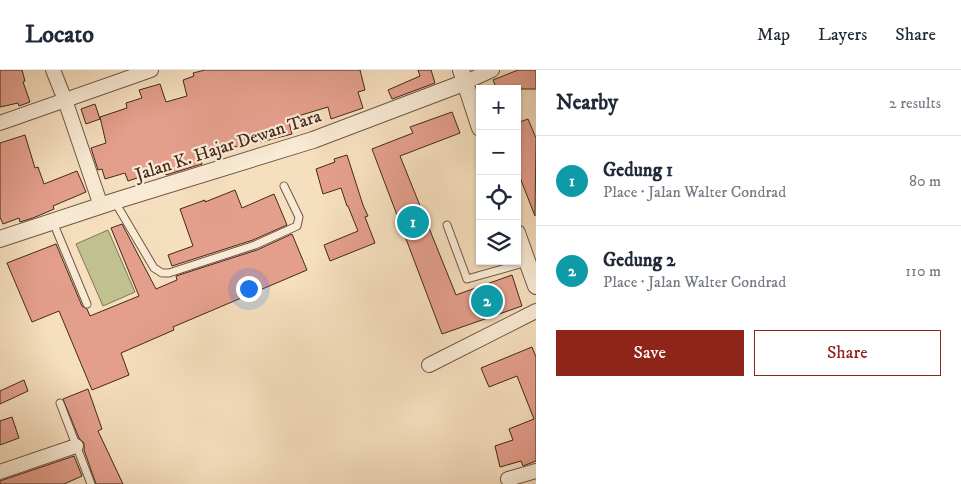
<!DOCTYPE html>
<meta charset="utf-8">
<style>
body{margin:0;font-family:"IM FELL DW Pica",serif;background:#f2f2f3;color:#1f2937}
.controls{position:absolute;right:15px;top:15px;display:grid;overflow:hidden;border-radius:0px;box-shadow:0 1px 4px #0004}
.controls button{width:45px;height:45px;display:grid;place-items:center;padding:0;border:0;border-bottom:1px solid #e0e1e3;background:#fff;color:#1f2937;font:25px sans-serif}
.you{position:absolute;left:248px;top:218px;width:18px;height:18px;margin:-12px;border:4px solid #fff;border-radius:50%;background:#1a73e8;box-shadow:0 0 0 8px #1a73e833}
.badge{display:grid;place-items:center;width:32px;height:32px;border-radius:50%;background:#8f2418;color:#fff;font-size:16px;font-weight:700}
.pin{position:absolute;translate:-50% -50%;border:2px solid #fff;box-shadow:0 1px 5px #0006}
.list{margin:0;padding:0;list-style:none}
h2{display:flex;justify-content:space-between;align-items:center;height:65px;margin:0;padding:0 20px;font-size:21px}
h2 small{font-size:16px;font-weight:400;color:#747a83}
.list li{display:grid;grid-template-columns:32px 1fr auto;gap:15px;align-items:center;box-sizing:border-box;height:90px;padding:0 20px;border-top:1px solid #e0e1e3}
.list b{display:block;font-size:19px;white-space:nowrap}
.list p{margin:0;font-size:16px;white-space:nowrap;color:#747a83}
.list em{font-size:16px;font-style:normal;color:#747a83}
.actions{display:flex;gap:10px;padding:15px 20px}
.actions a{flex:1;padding:11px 0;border:1px solid #8f2418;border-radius:0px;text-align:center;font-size:18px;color:#8f2418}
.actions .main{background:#8f2418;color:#fff}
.icon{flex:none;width:28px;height:28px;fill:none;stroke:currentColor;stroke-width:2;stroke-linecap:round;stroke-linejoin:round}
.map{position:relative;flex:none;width:536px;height:414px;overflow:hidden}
header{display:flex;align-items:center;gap:30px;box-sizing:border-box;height:70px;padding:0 25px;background:#fff;border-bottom:1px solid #e0e1e3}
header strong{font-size:24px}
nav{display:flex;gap:28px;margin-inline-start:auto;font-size:18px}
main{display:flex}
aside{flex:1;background:#fff}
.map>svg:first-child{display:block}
</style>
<header>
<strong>Locato</strong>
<nav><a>Map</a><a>Layers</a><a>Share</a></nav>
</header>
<main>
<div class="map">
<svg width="536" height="414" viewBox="0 0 536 414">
<rect width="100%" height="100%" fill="#f6dfbe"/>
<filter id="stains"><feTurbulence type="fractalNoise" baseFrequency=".004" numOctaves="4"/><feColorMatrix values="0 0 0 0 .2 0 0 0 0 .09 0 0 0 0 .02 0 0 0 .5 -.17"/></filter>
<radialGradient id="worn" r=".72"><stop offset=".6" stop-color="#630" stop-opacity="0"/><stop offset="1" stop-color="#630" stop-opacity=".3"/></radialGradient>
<!-- green -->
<path fill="#c0c18f" stroke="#827456" d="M108,160L135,222L103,236L76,174Z"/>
<!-- building -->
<path fill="#e49f8c" stroke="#43281c" d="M0,0H22L25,11L23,12L30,32L19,36L18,33L0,37Z
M205,0H360L365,20L358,22L363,38L331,49L328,37L288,49L292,64L261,72L260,70L214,83L215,86L201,90L202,94L166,105L164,99L128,111L125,103L105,109L102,99L98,100L91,78L106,73L100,47L127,38L126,33L142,28L139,20L160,14L166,32L187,26L183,10L194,6L193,3Z
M418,0H431L435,13L392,29L388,20L420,6Z
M518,0H536V19H497L493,10Z
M95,34L100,49L86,54L81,39Z
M452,42L460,63L400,86L456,225L512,205L522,236L442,264L372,79L413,63L410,57Z
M528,49L536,68L535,146L517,100V53Z
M25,65L35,98L38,97L44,114L77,101L86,122L53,136L54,139L33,148L20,152L19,148L3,154L0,147V73Z
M347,85L363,135L368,146L365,147L375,173L330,191L324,175L358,161L348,136H347L341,118L323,124L316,99L335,92L334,89Z
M235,120L242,138L274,124L287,155L253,170L172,196L168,185L193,176L180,139L205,130V132Z
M122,154L156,219L177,210L176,206L257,180L292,164L307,200L173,257L174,260L121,283L129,305L92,320L59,241L32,252L7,193L56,174L82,236L87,239L90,246L139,226L111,158Z
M532,277L536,287V391L523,396L521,391L500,397L495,376L513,370L509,359L534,349L517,306L489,317L481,298Z
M24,310L28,321L0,334V321Z
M88,319L102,359L98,361L123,414H96L84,380V373L79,368L63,329Z
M12,347L19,368L0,375V351Z
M74,386L82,406L64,414H0V411Z"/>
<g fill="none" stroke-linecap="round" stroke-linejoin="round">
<!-- service casing -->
<g stroke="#705644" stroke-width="9">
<path id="service" d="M115,132L154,198L162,203H169L255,175L297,156L299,147L284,116
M53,152L87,234
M447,155L467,209L527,192
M60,333L91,414"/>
</g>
<!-- minor casing -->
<g stroke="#705644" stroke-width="16">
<path id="minor" d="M53,0L65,30L101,136
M466,12L492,0
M0,53L151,0
M429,295L536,241
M0,402L76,376
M508,409L536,401"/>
</g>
<!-- tertiary casing -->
<g stroke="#705644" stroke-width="18">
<path id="tertiary" d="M461,0L480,58
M517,163L536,216
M0,169L115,131L313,70L466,12"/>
</g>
<!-- service -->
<use href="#service" stroke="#f9ead5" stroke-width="7"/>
<!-- minor -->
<use href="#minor" stroke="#f9ead5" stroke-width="14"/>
<!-- tertiary -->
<use href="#tertiary" stroke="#f9ead5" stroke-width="16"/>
</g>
<g text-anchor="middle" stroke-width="4.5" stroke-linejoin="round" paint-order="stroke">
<!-- street labels -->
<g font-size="18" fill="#43281c" stroke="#f9ead5">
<text transform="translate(228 75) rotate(-18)" y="6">Jalan K. Hajar Dewan Tara</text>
</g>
</g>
<rect width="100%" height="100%" filter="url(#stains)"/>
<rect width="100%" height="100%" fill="url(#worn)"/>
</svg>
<div class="controls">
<button>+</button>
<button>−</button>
<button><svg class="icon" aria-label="locate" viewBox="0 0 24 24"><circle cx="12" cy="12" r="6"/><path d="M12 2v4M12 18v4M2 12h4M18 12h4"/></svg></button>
<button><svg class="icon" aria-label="layers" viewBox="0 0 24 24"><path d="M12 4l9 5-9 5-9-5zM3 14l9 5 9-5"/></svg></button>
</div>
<div class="you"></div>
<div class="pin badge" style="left:413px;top:152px;background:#0f9aa8">1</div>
<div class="pin badge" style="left:487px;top:231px;background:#0f9aa8">2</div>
</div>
<aside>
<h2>Nearby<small>2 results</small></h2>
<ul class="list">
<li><span class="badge" style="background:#0f9aa8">1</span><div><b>Gedung 1</b><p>Place · Jalan Walter Condrad</p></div><em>80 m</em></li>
<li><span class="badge" style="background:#0f9aa8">2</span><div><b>Gedung 2</b><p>Place · Jalan Walter Condrad</p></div><em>110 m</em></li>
</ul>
<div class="actions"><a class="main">Save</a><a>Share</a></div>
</aside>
</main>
